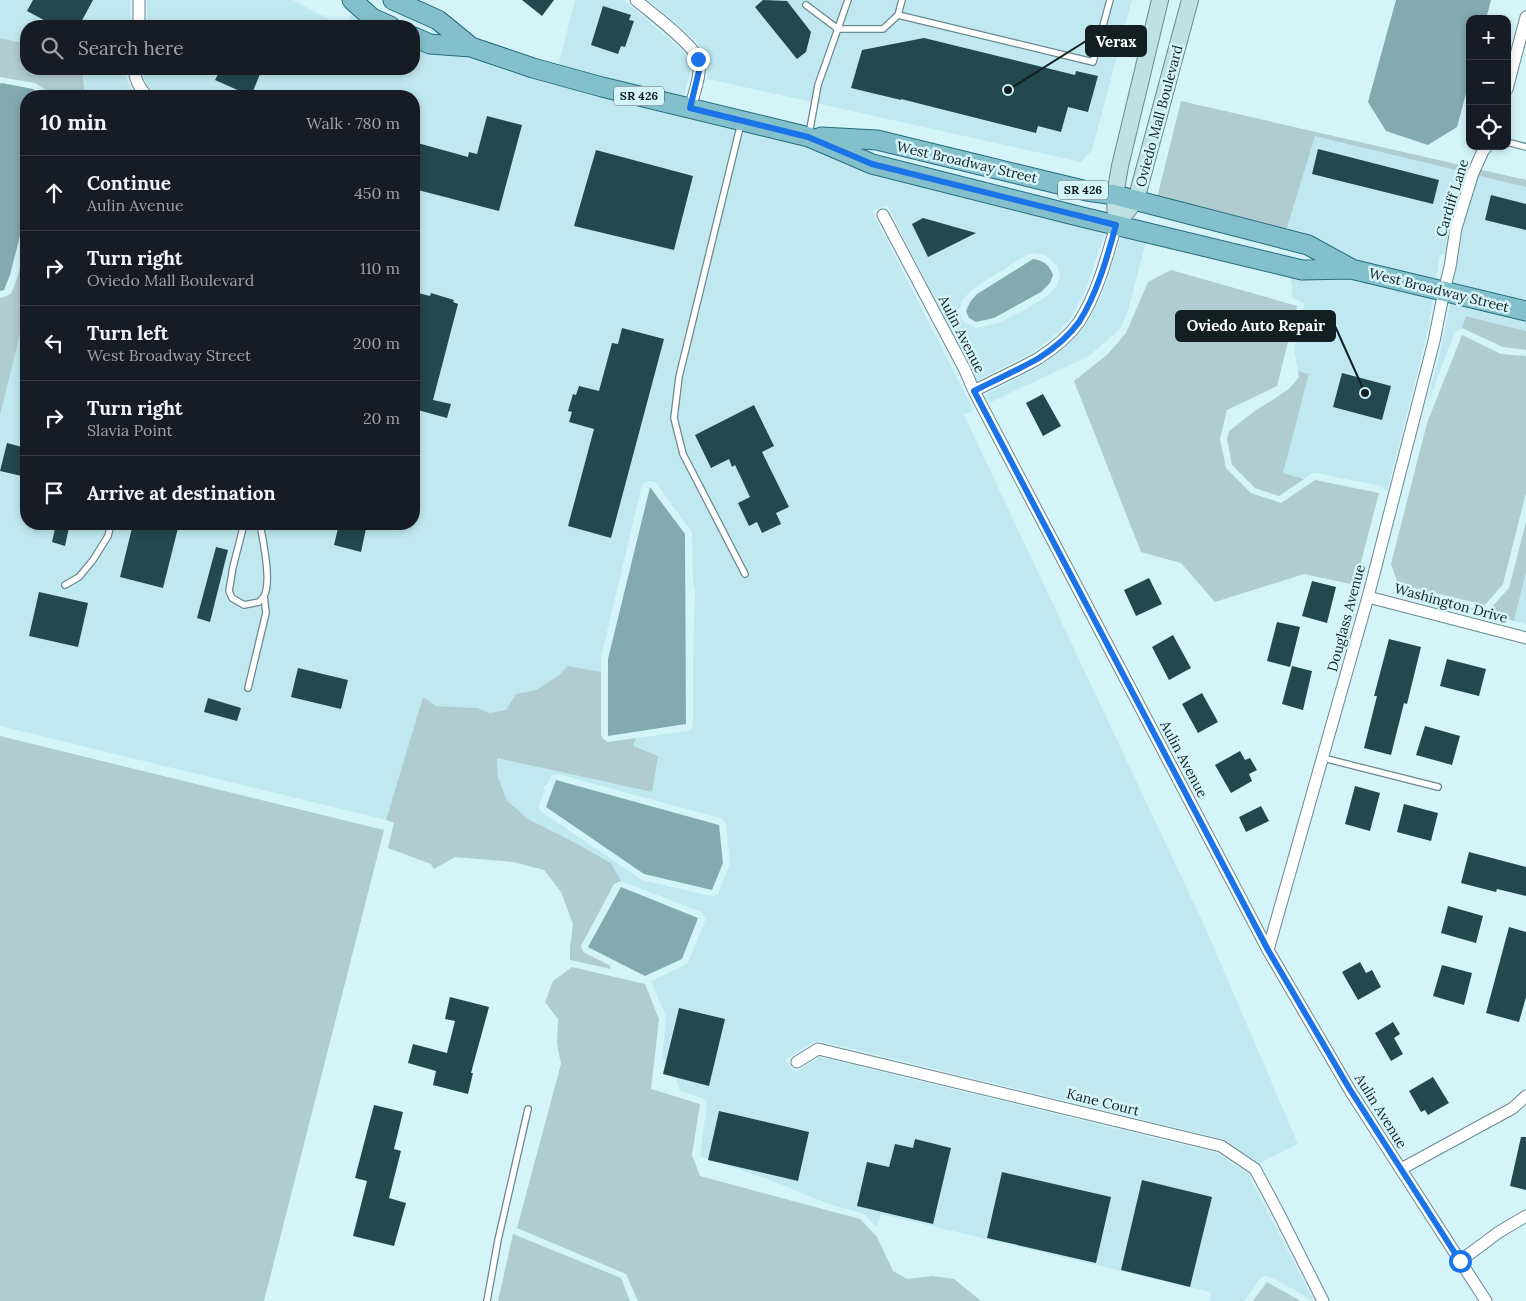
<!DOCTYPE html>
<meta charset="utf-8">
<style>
body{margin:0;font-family:Lora,serif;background:#242831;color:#f1f3f6}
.controls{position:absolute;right:15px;top:15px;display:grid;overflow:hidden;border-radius:10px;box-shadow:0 2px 8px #0003}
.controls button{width:45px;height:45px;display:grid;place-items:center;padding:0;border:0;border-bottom:1px solid #363941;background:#171b24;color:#f1f3f6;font:25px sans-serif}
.stop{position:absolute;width:15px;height:15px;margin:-11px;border:4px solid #1a73e8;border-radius:50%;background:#fff}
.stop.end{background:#1a73e8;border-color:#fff;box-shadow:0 1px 5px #0008}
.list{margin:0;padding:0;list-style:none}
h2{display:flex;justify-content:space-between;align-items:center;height:65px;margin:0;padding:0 20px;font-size:21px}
h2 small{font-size:16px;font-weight:400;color:#9ea1a6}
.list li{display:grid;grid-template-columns:32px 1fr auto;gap:15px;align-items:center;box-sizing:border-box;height:75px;padding:0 20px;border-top:1px solid #363941}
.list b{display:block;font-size:19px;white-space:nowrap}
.list p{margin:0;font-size:16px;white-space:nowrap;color:#9ea1a6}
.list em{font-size:16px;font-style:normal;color:#9ea1a6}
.icon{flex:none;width:28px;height:28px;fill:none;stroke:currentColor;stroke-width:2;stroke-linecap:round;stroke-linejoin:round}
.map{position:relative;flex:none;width:1526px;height:1301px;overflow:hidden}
.search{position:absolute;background:#171b24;box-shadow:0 2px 8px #0003;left:20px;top:20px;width:400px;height:55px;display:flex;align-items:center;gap:12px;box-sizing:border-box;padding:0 18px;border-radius:20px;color:#9ea1a6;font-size:19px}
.panel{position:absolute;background:#171b24;box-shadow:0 2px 8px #0003;left:20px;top:90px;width:400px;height:440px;border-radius:20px}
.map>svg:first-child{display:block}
</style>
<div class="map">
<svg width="1526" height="1301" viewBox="0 0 1526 1301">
<rect width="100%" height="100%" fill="#d4f4fa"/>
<!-- built -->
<path fill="#c0e8f1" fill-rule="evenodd" d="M0,0H130V26H26V44L18,43L0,38Z
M147,0H293L341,26H148Z
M575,0H624L682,50L690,61L691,70L683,99L558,67Z
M648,0H1132L1092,150L1081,162L708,79L707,59L695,40Z
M353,11L372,26H346Z
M414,45L468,54L807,144L867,173L1106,230L1086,289L1071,318L1056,334L1035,351L977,381L887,205L872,211L955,374L974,410L964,415L1205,927L1298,1144L1259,1163L1223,1139L820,1041L813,1042L785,1060L796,1072L820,1057L1217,1153L1248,1174L1314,1301H1310L1305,1296L1268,1276H1264L1260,1279L1244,1301H1211L1210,1292L881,1214L877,1227L864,1214L826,1203L770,1180L700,1156L707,1104L704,1099L680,1091L671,1063L662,1059L666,1017L651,981L688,963L705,921V917L701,912L621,881L611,863L570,840L528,819L507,801L498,777L497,758L652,792L633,746L636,738L687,731L691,729L693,725V661L695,592L693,582L692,532L656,483L652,481H647L642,485L601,657V672L568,666L559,675L536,690L516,694L506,710L490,713L477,708L436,706L423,698L386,820L0,726V479L2,477L0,476V415L26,310V524H414V96H159L148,87L143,78L142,69H414ZM1033,253L1045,255L1057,265L1060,277L1056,287L1047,296L1028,308L998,323L976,328L964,322L959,311L963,299L973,289L1028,254ZM554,774H558L723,819L726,824L730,863L718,894L714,896H710L642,880L542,812L539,809V805L545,790L543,786H546L551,776Z
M82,69H125L127,80L134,94L137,96H85Z
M1315,135L1526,187V303L1453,285L1457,256L1440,254L1436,281L1359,263V261H1353L1286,231Z
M1122,234L1146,241L1128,311L1120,329L1089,356L989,403L985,395L1045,363L1068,345L1085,327L1102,295Z
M1289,275L1349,276L1434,296L1426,339L1387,492L1385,489L1381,486L1316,473H1312L1304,479L1283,473L1309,374L1298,371L1294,349L1304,306L1303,302L1292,298V284Z
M1451,300L1526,318V331L1466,316L1462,328L1455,332L1427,405L1442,343Z
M1526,572V624L1514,621Z"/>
<!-- green -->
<path fill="#b0cbd1" d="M0,38L26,44V69H82L85,96H55L35,83L0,77Z
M1181,101L1526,180V187L1315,136L1286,231L1157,198Z
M26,241V310L0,415V298C4,297 8,296 11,293C18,281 23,255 26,241Z
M1171,270L1297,306L1277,386L1227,410L1220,439L1226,468L1251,493L1281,503L1315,480L1379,493L1355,585L1304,574L1215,602L1181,563L1141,552L1074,381L1108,354L1126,333L1148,282Z
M1466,316L1526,331V350L1503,347L1462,328Z
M1462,335L1501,354L1526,356V493L1503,584L1485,605L1398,584L1391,564L1427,423Z
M1298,371L1309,374L1283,473L1304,479L1279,496L1255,488L1232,465L1227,439L1229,431L1256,410L1274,399L1290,388L1299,377Z
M1526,522V572L1514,621L1411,593L1483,611L1490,609L1509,588Z
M568,666L601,672V735L603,739L608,742L636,738L633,746L658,756L652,792L497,758L498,777L507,801L528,819L570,840L611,863L621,881L614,884L581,946L582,950L585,953L609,965L611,969L570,960V948L573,924L561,892L544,870L513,862L455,857L434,869L431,864L388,848L394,823L386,820L423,697L436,706L477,708L490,713L506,710L516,694L536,690L559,675Z
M0,736L384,830L264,1301H0Z
M572,967L645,984L659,1019L651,1089L700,1104L692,1155L700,1176L860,1219L877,1237L893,1271L907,1279L932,1276L954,1279L981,1301H638L626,1274L517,1228L561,1064L557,1044L558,1019L545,1002L553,981Z
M513,1234L621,1278L630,1301H498Z
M1267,1282L1299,1300L1300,1301H1253Z"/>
<!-- water -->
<path fill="#83a9b1" d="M1396,0H1491L1486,19H1470V79L1457,127L1428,145L1386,131L1368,102Z
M2,83L33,89L44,96H26V212L10,275L4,290L0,291V84Z
M1033,259C1044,261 1049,264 1053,275L1050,283L1041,292L994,318L976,322L969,318L966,311L970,302L977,294Z
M650,487L685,534L686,724L608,736V659Z
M556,780L719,825L723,863L712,890L644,874L546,807Z
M621,887L698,918L682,959L645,976L588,947Z"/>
<!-- building -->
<path fill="#24484f" d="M33,0H93L79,26H55L27,11Z
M522,0H554L542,16Z
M763,0L787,1L811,32L806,52L797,59L755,7Z
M603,6L631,15L629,20L634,21L625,47L621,46L618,54L591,45Z
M924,38L1075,75L1076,71L1098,76L1088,112L1068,107L1061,132L1038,126L1036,133L901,99V100L851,88L862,50Z
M221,69H262L251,96L215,80Z
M487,116L522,125L499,211L414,189V142L468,157L469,152L477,154Z
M1318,149L1439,180L1433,204L1312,174Z
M596,150L693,176L674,250L574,226Z
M1491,195L1526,204V230L1485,220Z
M923,218L976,233L928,257L912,224Z
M414,292L430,296L431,293L454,300L453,302L458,304L433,400L451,404L447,418L414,409Z
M622,328L664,339L611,538L568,526L594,429L569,422L572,412L568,411L573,394L576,395L579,386L599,391L612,343L618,344Z
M1342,373L1391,386L1382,420L1333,407Z
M1043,394L1061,426L1043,436L1026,403Z
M754,405L774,446L762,452L789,507L776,513L781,524L762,533L757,522L749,526L738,503L750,497L735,465L732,467L729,459L711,468L695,435Z
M7,443L26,448V477L0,471Z
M56,524L69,527L65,546L52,542Z
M133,524H179L163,588L120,577Z
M339,524H367L361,552L334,545Z
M216,547L228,550L210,622L197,618Z
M1149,578L1162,604L1136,616L1124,590Z
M1312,581L1336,587L1327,623L1302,616Z
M39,592L88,603L78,647L29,636Z
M1277,622L1300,627L1290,667L1267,661Z
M1173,635L1191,668L1169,680L1152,647Z
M1389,639L1421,647L1407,704L1404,703L1391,755L1364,748L1377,696H1374Z
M1447,659L1486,669L1479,696L1440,686Z
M1292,666L1312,671L1303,710L1282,704Z
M298,668L348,680L341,709L291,697Z
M1202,693L1218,722L1198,733L1182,704Z
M208,698L241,708L237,721L204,712Z
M1425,726L1460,736L1452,765L1416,755Z
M1240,751L1245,760L1250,758L1257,770L1249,774L1252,781L1231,793L1215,765Z
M1355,786L1380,793L1370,831L1345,824Z
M1404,804L1438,813L1431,841L1397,832Z
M1261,806L1269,821L1246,832L1239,817Z
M1469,852L1526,867V896L1497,889L1496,892L1461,883Z
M1448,906L1483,916L1476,943L1441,933Z
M1509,927L1526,932V997L1519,1022L1486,1013Z
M1360,962L1366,973L1372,970L1381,987L1358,1000L1342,972Z
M1442,965L1472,973L1464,1005L1433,996Z
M450,997L489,1007L471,1073H473L468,1094L433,1085L436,1071L408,1063L413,1044L447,1053L455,1021L445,1019Z
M679,1008L725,1019L709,1086L663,1074Z
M1393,1022L1400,1034L1394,1038L1403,1054L1391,1061L1375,1033Z
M1433,1077L1449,1103L1428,1115L1425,1110L1421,1112L1409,1091Z
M374,1105L403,1112L394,1149L401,1151L389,1198L406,1203L394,1246L353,1236L367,1181L355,1178Z
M719,1111L809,1132L798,1181L708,1160Z
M1521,1137H1526V1190L1510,1186Z
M915,1139L951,1148L933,1224L857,1206L867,1162L889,1167L895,1144L913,1148Z
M1002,1172L1111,1197L1096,1263L987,1238Z
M1142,1180L1212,1197L1190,1287L1121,1270Z"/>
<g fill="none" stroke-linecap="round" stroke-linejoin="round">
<!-- lane casing -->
<g stroke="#6b888e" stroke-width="8">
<path id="lane" d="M902,0L898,15L1093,62L1110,0
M806,5L838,29H883L898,15
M741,123L679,377L674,418L683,454L745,574
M809,134L818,85L848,0
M1507,142L1526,147
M244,524L233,567L229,591L232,598L244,605L259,602C261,600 263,598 264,596C272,582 263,541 260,524
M65,585L79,577L93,560L108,536L111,524
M248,688L266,613L264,596
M1323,758L1438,787
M487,1301L498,1240L528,1109"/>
</g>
<!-- street casing -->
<g stroke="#6b888e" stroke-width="13">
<path id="street" d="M139,0V26
M636,0C650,12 693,44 698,59C703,71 693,96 690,109
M134,69C135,80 139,88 147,96
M1507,89L1526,17
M883,215L965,370L974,391L1268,950L1351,1092L1486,1301
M974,391C995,380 1018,370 1039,358C1053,349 1069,336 1079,322C1097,294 1107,258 1116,225
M1368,597L1526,638
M1268,950L1368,597L1434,341L1444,291L1450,267L1456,228L1473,173L1483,151L1487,146
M797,1062L818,1049L1221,1146L1255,1169L1277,1210L1323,1301
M1401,1169L1513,1108L1526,1096
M1460,1261L1499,1232L1526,1216"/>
</g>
<!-- secondary casing -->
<g stroke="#6b888e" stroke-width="18">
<path id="secondary" d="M1116,225L1136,200L1190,0
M1116,225L1115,195L1120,166L1160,0"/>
</g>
<!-- primary casing -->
<g stroke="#266c7a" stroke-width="21">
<path id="primary" d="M352,0L372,18L390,26
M393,0L438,20L471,47
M414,37L430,44L471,47L533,68L602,87L809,137L872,164L1082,217L1302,270L1351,269L1526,311
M821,137L877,140L1087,191L1115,195L1308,245L1350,268"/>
</g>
<!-- lane -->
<use href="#lane" stroke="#fff" stroke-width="5.5"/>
<!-- street -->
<use href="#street" stroke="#fff" stroke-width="11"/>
<!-- secondary -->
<use href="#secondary" stroke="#c1e0e5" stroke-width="16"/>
<!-- primary -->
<use href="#primary" stroke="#83c0cb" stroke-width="19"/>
</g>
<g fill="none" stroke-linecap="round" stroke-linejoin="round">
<!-- route -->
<path stroke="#1a73e8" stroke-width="6" d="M698,59L699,71L690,108L808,137L872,164L1116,225C1107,258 1097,294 1079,322C1069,336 1053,349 1039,358C1018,370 995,380 974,391L1268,950L1349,1088L1460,1261"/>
</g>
<g text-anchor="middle" stroke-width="5" stroke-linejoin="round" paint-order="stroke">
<!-- shield labels -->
<g fill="#d4f4fa" stroke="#4e5f63" stroke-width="1">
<rect x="614" y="86.5" width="50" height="19" rx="4"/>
<rect x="1058" y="180.5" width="50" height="19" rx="4"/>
</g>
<g font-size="12" font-weight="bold" fill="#141f22">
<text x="639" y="100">SR 426</text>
<text x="1083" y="194">SR 426</text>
</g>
<!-- street labels -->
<g font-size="14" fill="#141f22" stroke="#d4f4fa">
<text transform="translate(1159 116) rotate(-75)" y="5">Oviedo Mall Boulevard</text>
<text transform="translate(967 162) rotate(13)" y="5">West Broadway Street</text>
<text transform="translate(1452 198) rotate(-73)" y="5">Cardiff Lane</text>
<text transform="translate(1439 290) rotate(14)" y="5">West Broadway Street</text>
<text transform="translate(962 334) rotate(63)" y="5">Aulin Avenue</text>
<text transform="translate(1451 603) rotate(15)" y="5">Washington Drive</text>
<text transform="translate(1346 618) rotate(-75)" y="5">Douglass Avenue</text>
<text transform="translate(1184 759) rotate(62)" y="5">Aulin Avenue</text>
<text transform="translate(1103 1102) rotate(14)" y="5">Kane Court</text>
<text transform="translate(1381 1111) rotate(58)" y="5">Aulin Avenue</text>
</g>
</g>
<!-- callouts -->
<path fill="none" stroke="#141f22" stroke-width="2" d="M1008 90L1086 41M1365 393L1335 326"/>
<g fill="#141f22" stroke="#d4f4fa" stroke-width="2">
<circle cx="1008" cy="90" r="5"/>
<circle cx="1365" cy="393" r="5"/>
</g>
<g fill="#141f22" stroke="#141f22" stroke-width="2">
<rect x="1086" y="26" width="60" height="30" rx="5"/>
<rect x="1176" y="311" width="159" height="30" rx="5"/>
</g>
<g font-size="15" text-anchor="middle" font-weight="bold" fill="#fff">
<text x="1116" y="47">Verax</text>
<text x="1256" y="331">Oviedo Auto Repair</text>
</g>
</svg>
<div class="controls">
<button>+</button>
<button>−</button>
<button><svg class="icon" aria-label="locate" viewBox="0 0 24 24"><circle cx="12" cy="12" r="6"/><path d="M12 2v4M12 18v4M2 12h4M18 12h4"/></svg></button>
</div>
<div class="stop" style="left:1460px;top:1261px"></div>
<div class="stop end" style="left:698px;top:59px"></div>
<div class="search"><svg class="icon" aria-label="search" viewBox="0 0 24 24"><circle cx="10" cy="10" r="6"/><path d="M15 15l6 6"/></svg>Search here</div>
<section class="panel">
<h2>10 min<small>Walk · 780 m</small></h2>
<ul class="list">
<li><svg class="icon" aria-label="ahead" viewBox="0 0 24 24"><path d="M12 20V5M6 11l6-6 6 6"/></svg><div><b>Continue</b><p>Aulin Avenue</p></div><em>450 m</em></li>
<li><svg class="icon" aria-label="right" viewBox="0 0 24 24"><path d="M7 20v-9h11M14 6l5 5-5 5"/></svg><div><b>Turn right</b><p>Oviedo Mall Boulevard</p></div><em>110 m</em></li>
<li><svg class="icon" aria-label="left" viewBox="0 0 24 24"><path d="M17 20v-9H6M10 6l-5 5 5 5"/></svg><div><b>Turn left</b><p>West Broadway Street</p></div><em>200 m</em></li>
<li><svg class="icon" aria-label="right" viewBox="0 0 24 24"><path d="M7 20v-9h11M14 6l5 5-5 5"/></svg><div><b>Turn right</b><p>Slavia Point</p></div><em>20 m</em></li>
<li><svg class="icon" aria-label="arrive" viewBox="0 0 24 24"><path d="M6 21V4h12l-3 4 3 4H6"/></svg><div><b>Arrive at destination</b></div></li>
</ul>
</section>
</div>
